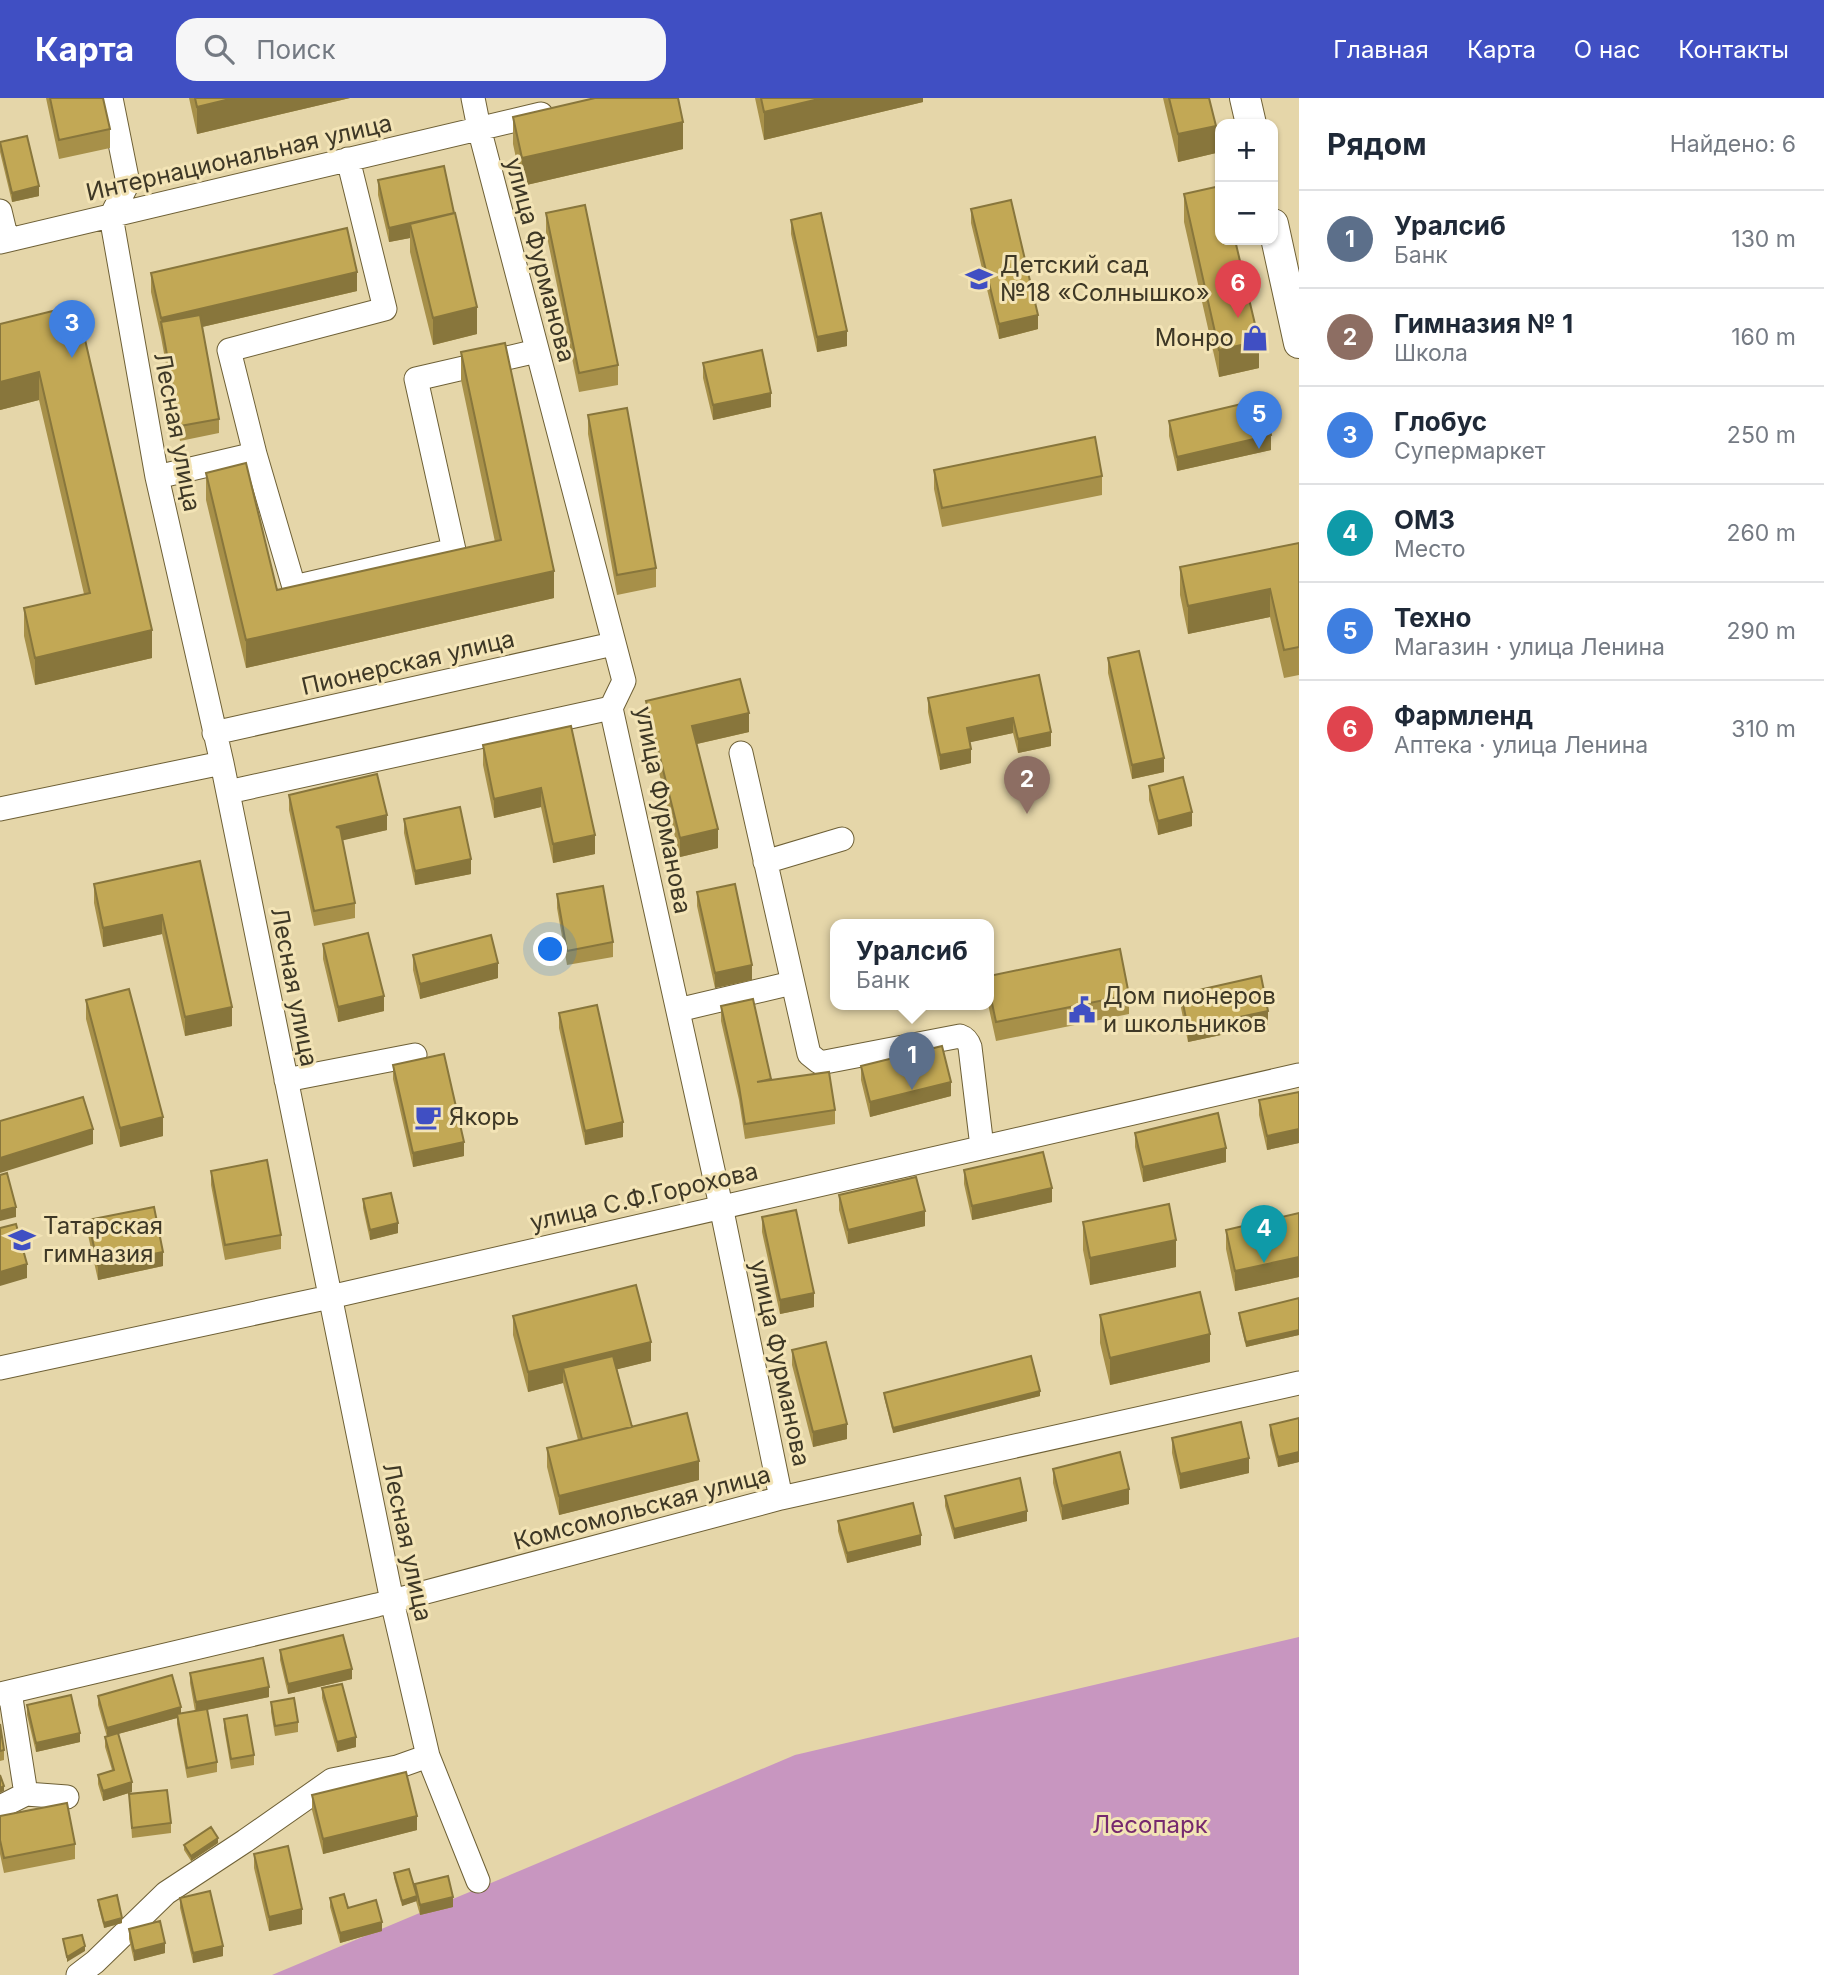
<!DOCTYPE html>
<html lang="ru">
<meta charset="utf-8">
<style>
body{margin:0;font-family:Inter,sans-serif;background:#f6f6f7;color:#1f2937}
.controls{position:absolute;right:21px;top:21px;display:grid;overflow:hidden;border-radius:14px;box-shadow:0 2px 5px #0004}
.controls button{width:63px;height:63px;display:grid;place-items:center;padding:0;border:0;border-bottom:2px solid #e0e1e3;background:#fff;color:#1f2937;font:35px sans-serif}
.you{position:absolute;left:551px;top:852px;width:24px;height:24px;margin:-18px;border:5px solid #fff;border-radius:50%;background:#1a73e8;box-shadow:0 0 0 10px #1a73e833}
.badge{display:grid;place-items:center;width:46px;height:46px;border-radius:50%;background:#404fc3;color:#fff;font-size:23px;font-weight:700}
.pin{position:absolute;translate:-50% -58px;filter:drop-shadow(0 2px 4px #0008)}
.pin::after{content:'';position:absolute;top:37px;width:24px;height:21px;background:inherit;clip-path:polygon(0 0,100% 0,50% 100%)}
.popup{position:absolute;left:830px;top:821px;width:164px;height:91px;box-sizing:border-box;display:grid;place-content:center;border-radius:14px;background:#fff;filter:drop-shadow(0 2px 5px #0005);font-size:23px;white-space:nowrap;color:#747a83}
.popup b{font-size:26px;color:#1f2937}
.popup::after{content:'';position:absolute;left:50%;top:100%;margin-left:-14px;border:14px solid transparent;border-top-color:#fff}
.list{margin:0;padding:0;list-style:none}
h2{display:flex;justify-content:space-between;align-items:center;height:91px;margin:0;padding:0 28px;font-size:30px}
h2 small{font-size:23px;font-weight:400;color:#747a83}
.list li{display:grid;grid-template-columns:46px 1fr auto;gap:21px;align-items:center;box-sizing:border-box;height:98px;padding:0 28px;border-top:2px solid #e0e1e3}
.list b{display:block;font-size:26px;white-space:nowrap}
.list p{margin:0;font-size:23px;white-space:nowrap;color:#747a83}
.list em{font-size:23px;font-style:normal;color:#747a83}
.icon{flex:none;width:38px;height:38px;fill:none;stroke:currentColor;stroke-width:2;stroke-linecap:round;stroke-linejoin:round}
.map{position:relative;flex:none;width:1299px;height:1877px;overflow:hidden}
header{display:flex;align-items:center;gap:42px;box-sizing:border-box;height:98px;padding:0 35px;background:#404fc3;color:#fff}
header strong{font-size:33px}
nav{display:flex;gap:38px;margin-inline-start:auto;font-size:24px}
.search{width:490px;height:63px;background:#f6f6f7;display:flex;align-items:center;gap:18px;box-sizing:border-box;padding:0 24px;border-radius:21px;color:#747a83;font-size:26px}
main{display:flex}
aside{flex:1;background:#fff}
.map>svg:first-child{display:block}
</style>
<header>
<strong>Карта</strong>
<div class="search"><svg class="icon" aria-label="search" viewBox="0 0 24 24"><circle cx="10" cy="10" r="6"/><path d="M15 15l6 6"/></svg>Поиск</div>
<nav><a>Главная</a><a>Карта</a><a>О нас</a><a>Контакты</a></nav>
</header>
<main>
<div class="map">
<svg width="1299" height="1877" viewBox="0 0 1299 1877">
<rect width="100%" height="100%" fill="#e5d6a9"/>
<!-- green -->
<path fill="#c896c0" d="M1299,1539V1877H272L795,1657Z"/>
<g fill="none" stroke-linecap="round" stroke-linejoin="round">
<!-- minor casing -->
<g stroke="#6e6036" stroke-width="25">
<path id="minor" d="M111,0L128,85L111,118L157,379L222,665L392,1503L428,1658L478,1783
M473,0L479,30L624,583L611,610L721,1108L781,1400
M0,113L7,142
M0,144L541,16
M255,356L229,252L385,211L348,61
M157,379L255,356L294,489L454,452L416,281L537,253
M214,635L613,546
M741,655L809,956L819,964H825L960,938C966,940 968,943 970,949L982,1049
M228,694L611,610
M0,711L222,665
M765,764L842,741
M678,912L792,885
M286,982L415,957
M0,1270L330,1199L1299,977
M10,1594L26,1696
M0,1596L377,1507L781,1400L1299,1285
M0,1709L26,1696L67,1699
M78,1877L95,1864L166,1795L245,1743L332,1682L397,1669L428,1658"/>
</g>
<!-- major casing -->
<g stroke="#6e6036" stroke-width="32">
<path id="major" d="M1245,0L1251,26
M1273,126L1299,245"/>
</g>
<!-- minor -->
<use href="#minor" stroke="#fff" stroke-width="23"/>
<!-- major -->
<use href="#major" stroke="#fff" stroke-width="30"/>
</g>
<!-- wall -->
<path fill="#a79049" d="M46,0H103L110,31V50L59,61Z
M189,0H350L197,36Z
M755,0H923V4L764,42Z
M1163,0H1209L1216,55L1178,64Z
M513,19L683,51L522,88L513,46Z
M0,44L39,98L12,104L0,54Z
M444,68L477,236L433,247L410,154V140L389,144L378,97V82Z
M1184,96L1259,270L1219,279L1184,124Z
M971,111L1038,231L999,241L971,125Z
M546,115L618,267V287L579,294L546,134Z
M791,122L847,248L817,254L791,136Z
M151,175L357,193L202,229L219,321V335L180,343L161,239L151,194Z
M77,207L152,560L35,587L24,538V510L84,496L39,302L0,312V226Z
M461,254L554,500L246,570L206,402V375L277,492L495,444L461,282Z
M703,265L771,309L713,322L703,280Z
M588,317L656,470V489L617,497L588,336Z
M1169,323L1271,352L1177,373L1169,338Z
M934,372L1102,378V397L942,429L934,391Z
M1299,445V577L1284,580L1270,519L1188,536L1180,497V469Z
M1108,560L1164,674L1132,681L1108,575Z
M1039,577L1051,648L1018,655L1013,635L970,644L971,665L940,672L928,614V600Z
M646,603L749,634L697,646L718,750L680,759L646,622Z
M571,628L595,756L553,765L541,709L494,720L483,667V647Z
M1149,688L1192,728L1158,737L1149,702Z
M289,697L387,732L342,742L355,805V820L314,828L289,712Z
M404,721L471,776L415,787L404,735Z
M200,763L232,928L185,938L162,836L103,849L94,805V786Z
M697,794L752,882L715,890L697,808Z
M557,796L613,844V859L567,867L557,810Z
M323,846L384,913L338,924L323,861Z
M413,857L498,880L420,901L413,872Z
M989,891L1129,897V916L996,943L988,906Z
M1181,896L1268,927L1188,944L1181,910Z
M86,902L163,1038L120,1049L86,921Z
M721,908L771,982L835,1012V1026L745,1041L739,1002L721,923Z
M559,915L623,1039L585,1047L559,930Z
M393,967L464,1058L413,1069L393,981Z
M861,968L951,998L870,1019L861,982Z
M1299,994V1045L1267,1052L1259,1017V1002Z
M1135,1035L1226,1064L1143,1084L1135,1049Z
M964,1072L1052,1104L972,1122L964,1086Z
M211,1073L281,1137V1151L225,1162L211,1087Z
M839,1097L925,1128L848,1146L839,1112Z
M363,1101L398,1135L370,1142L363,1110Z
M1299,1115V1179L1235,1193L1226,1151V1132Z
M762,1119L814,1209L780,1216L762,1134Z
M88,1122L163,1168L98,1182L88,1137Z
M1083,1124L1176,1169L1090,1187L1083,1152Z
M1299,1200V1237L1246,1249L1239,1220V1215Z
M1100,1217L1210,1264L1110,1287L1100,1245Z
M513,1218L651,1263L617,1271L632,1329L699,1382L559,1417L547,1369V1350L578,1342L563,1285L528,1294L513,1237Z
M792,1252L847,1341L813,1349L792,1267Z
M884,1295L1040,1298L893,1335L884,1299Z
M1299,1320V1364L1278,1369L1270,1337V1327Z
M1172,1340L1249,1375L1180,1391L1172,1355Z
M1053,1371L1129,1406L1062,1422L1053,1385Z
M945,1398L1027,1423L954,1441L945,1408Z
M838,1423L921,1447L847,1465L838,1433Z
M280,1552L352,1581L288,1596L280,1562Z
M190,1575L269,1599L207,1612L217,1664V1674L187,1680L177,1626V1620L118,1636L132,1694L103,1703L98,1686V1677L112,1672L105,1649V1639H107L98,1607V1598L181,1616L195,1613L190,1585Z
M322,1590L356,1649L337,1654L322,1600Z
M271,1604L298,1624V1634L275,1638L271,1614Z
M27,1607L80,1644L36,1654L27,1617Z
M224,1621L254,1657V1667L231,1671L224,1630Z
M0,1626L4,1652V1662L0,1663Z
M129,1696L171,1725V1735L132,1740Z
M312,1697L417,1732L323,1756L312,1712Z
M0,1718L75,1746V1761L4,1775L0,1756Z
M218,1745L191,1763L184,1752V1747Z
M254,1756L302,1826L269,1833L254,1770Z
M394,1775L415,1790V1786L453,1809L420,1817L416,1803L402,1808L394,1780Z
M180,1800L223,1858L193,1865L180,1810Z
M330,1800L348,1810L382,1833L340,1845L330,1809Z
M98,1802L122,1825L104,1830L98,1807Z
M129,1831L165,1855L134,1863L129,1841Z"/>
<!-- shaded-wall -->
<path fill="#88763c" d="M234,0H350L197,36V9Z
M823,0H923V4L764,42V14Z
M683,24V51L522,88V60Z
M1216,28V55L1178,64V36Z
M39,88V98L12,104V95Z
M454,115L410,126V140L389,144V130Z
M357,174V193L163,238L161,220Z
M477,209V236L433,247V220Z
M1038,217V231L999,241V226Z
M847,233V248L817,254V239Z
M1259,243V270L1219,279V252Z
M39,274V302L0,312V284Z
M771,295V309L713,322V307Z
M1271,337V352L1177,373V359Z
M554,473V500L246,570V542Z
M1270,491V519L1188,536V508Z
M152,532V560L35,587V560Z
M749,615V634L692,647V628Z
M1013,620V635L967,645V630Z
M1051,634V648L1018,655V641Z
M971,651V665L940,672V657Z
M1164,660V674L1132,681V667Z
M541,690V709L494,720V701Z
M1192,714V728L1158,737V723Z
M387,717V732L336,744V729Z
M718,731V750L680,759V740Z
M595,737V756L553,765V746Z
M471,761V776L415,787V773Z
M162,817V836L103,849V830Z
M498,865V880L420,901V886Z
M752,867V882L715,890V875Z
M384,898V913L338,924V909Z
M232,909V928L185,938V919Z
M1268,913V927L1188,944V930Z
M951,984V998L870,1019V1004Z
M163,1019V1038L120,1049V1030Z
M623,1024V1039L585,1047V1033Z
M93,1031V1046L0,1075V1060Z
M1299,1031V1045L1267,1052V1038Z
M464,1044V1058L413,1069V1055Z
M1226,1050V1064L1143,1084V1069Z
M1052,1090V1104L972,1122V1108Z
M16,1109V1119L0,1123V1113Z
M925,1113V1128L848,1146V1132Z
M398,1125V1135L370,1142V1132Z
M1176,1142V1169L1090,1187V1160Z
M163,1154V1168L98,1182V1167Z
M1299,1159V1179L1235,1193V1173Z
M27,1166V1180L0,1188V1174Z
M814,1195V1209L780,1216V1202Z
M1299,1232V1237L1246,1249V1244Z
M1210,1236V1264L1110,1287V1260Z
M651,1244V1263L566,1284L563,1270V1285L528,1294V1274Z
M1040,1293V1298L893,1335V1330Z
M847,1326V1341L813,1349V1334Z
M1299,1354V1364L1278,1369V1359Z
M1249,1360V1375L1180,1391V1376Z
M699,1363V1382L559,1417V1398Z
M1129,1391V1406L1062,1422V1408Z
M1027,1413V1423L954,1441V1431Z
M921,1437V1447L847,1465V1455Z
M352,1571V1581L288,1596V1586Z
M269,1589V1599L196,1614V1604Z
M181,1609V1619L177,1616V1620L107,1639V1630Z
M80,1635V1644L36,1654V1645Z
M356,1639V1649L337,1654V1644Z
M132,1684V1694L103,1703V1693Z
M4,1688V1693L0,1695V1690Z
M417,1718V1732L323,1756V1741Z
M218,1740V1745L191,1763V1758Z
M417,1798V1803L402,1808V1803Z
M453,1799V1809L420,1817V1807Z
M302,1811V1826L269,1833V1819Z
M122,1820V1825L104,1830V1825Z
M382,1824V1833L340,1845V1835Z
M165,1845V1855L134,1863V1853Z
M85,1848V1853L67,1864V1859Z
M223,1848V1858L193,1865V1855Z"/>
<!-- building -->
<path fill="#c2a855" stroke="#88763c" stroke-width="2" d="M50,0H103L110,31L59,42Z
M195,0H234L197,9Z
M595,0H678L683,24L522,60L513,19Z
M761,0H823L764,14Z
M1169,0H1209L1216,28L1178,36Z
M27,38L39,88L12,95L0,44Z
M444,68L454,115L389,130L378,82Z
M1220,88V142H1235L1259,243L1219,252L1184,96Z
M1011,102L1038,217L999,226L971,111Z
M585,107L618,267L579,275L546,115Z
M455,115L477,209L433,220L410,126Z
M821,115L847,233L817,239L791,122Z
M347,130L357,174L161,220L151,175Z
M77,207L152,532L35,560L24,510L90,495L39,274L0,284V226Z
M200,217L219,321L180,328L161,224Z
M505,245L554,473L246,542L206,375L246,365L277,492L501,442L461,254Z
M762,252L771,295L713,307L703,265Z
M1263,301L1271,337L1177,359L1169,323Z
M627,310L656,470L617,477L588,317Z
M1095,339L1102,378L942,410L934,372Z
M1299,445V549L1284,552L1270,491L1188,508L1180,469Z
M1139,553L1164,660L1132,667L1108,560Z
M1039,577L1051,634L1018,641L1013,620L967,630L971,651L940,657L928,600Z
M740,581L749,615L692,628L718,731L680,740L646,603Z
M571,628L595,737L553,746L541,690L494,701L483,647Z
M377,676L387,717L336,729L340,730L355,805L314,813L289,697Z
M1183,679L1192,714L1158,723L1149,688Z
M460,709L471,761L415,773L404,721Z
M200,763L232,909L185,919L162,817L103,830L94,786Z
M735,786L752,867L715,875L697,794Z
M603,788L613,844L567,853L557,796Z
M368,835L384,898L338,909L323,846Z
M491,837L498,865L420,886L413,857Z
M1120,851L1129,897L996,924L989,891V878Z
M1261,878L1268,913L1188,930L1181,896Z
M129,891L163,1019L120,1030L86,902Z
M753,901L771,981L757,984L829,974L835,1012L745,1026L739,988L721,908Z
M597,907L623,1024L585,1033L559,915Z
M942,948L951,984L870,1004L861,968Z
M444,956L464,1044L413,1055L393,967Z
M1299,994V1031L1267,1038L1259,1002Z
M83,999L93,1031L0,1060V1023Z
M1218,1015L1226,1050L1143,1069L1135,1035Z
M1043,1054L1052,1090L972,1108L964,1072Z
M267,1062L281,1137L225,1147L211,1073Z
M7,1075L16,1109L0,1113V1077Z
M916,1079L925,1113L848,1132L839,1097Z
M391,1095L398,1125L370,1132L363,1101Z
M1169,1106L1176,1142L1090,1160L1083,1124Z
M154,1109L163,1154L98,1167L88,1122Z
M796,1112L814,1195L780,1202L762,1119Z
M1299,1115V1159L1235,1173L1226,1132Z
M16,1126L27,1166L0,1174V1130Z
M636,1187L651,1244L528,1274L513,1218Z
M1200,1194L1210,1236L1110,1260L1100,1217Z
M1299,1200V1232L1246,1244L1239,1215Z
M826,1244L847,1326L813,1334L792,1252Z
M613,1258L632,1329L582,1341L563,1270Z
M1031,1258L1040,1293L893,1330L884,1295Z
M687,1315L699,1363L559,1398L547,1350Z
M1299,1320V1354L1278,1359L1270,1327Z
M1241,1324L1249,1360L1180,1376L1172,1340Z
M1120,1354L1129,1391L1062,1408L1053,1371Z
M1020,1380L1027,1413L954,1431L945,1398Z
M913,1405L921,1437L847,1455L838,1423Z
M343,1537L352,1571L288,1586L280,1552Z
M263,1560L269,1589L196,1604L190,1575Z
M172,1577L181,1609L107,1630L98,1598Z
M342,1586L356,1639L337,1644L322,1590Z
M71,1597L80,1635L36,1645L27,1607Z
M294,1600L298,1624L275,1628L271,1604Z
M207,1611L217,1664L187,1670L177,1616Z
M247,1617L254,1657L231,1661L224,1621Z
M0,1626L4,1652L0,1653Z
M118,1635L132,1684L103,1693L98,1677L114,1672L105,1639Z
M406,1674L417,1718L323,1741L312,1697Z
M0,1677L4,1688L0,1690Z
M167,1692L171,1725L132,1730L129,1696Z
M67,1705L75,1746L4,1760L0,1742V1718Z
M211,1729L218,1740L191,1758L184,1747Z
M288,1748L302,1811L269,1819L254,1756Z
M409,1771L417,1798L402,1803L394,1775Z
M448,1778L453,1799L420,1807L415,1786Z
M210,1793L223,1848L193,1855L180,1800Z
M344,1796L348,1810L376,1802L382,1824L340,1835L330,1800Z
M117,1797L122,1820L104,1825L98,1802Z
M160,1823L165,1845L134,1853L129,1831Z
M82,1837L85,1848L67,1859L63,1841Z"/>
<!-- icons -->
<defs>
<g id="school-bare" transform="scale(2.1)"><path d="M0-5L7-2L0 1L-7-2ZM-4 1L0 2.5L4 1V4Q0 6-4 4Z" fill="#404fc3" stroke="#f3e4b6" stroke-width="2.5" paint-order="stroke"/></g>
<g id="shop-bare" transform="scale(2.1)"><path d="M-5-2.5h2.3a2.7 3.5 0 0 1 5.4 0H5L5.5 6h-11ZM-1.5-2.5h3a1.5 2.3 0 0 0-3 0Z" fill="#404fc3" stroke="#f3e4b6" stroke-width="2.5" paint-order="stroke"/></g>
<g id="civic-bare" transform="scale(2.1)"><path d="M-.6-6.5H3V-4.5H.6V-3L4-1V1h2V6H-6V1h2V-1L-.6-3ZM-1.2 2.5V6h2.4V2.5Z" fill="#404fc3" stroke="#f3e4b6" stroke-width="2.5" paint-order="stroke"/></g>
<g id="cafe-bare" transform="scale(2.1)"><path d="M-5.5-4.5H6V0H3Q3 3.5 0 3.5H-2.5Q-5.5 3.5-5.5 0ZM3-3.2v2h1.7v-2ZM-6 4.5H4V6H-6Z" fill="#404fc3" stroke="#f3e4b6" stroke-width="2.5" paint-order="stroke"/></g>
</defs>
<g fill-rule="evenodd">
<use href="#school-bare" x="979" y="181"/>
<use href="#shop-bare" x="1255" y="240"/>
<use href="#civic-bare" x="1082" y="912"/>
<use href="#cafe-bare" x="428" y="1019"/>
<use href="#school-bare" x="22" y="1142"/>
</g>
<g text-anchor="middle" stroke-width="6" stroke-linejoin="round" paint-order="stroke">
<!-- street labels -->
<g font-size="24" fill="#3e3826" stroke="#f3e4b6">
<text transform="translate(239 60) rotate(-13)" y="8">Интернациональная улица</text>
<text transform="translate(540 162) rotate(75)" y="8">улица Фурманова</text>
<text transform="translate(177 334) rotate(79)" y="8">Лесная улица</text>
<text transform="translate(408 565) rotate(-13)" y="8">Пионерская улица</text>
<text transform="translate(663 712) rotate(79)" y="8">улица Фурманова</text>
<text transform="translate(294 889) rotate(79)" y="8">Лесная улица</text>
<text transform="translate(644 1099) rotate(-13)" y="8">улица С.Ф.Горохова</text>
<text transform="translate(780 1265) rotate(78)" y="8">улица Фурманова</text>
<text transform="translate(642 1410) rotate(-15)" y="8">Комсомольская улица</text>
<text transform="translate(407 1444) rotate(78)" y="8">Лесная улица</text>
</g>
<!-- poi labels -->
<g font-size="24" fill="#3e3826" stroke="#f3e4b6" text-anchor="start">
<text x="1000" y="175">Детский сад<tspan x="1000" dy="28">№18 «Солнышко»</tspan></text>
<text x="1234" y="248" text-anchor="end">Монро</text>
<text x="1103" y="906">Дом пионеров<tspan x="1103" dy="28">и школьников</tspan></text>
<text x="449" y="1027">Якорь</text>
<text x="43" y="1136">Татарская<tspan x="43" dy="28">гимназия</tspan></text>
</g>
<!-- park labels -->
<g font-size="24" fill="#76296e" stroke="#f3e4b6">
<text x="1150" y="1735">Лесопарк</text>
</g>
</g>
</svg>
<div class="controls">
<button>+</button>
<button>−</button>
</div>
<div class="you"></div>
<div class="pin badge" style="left:912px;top:992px;background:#5c6f8a">1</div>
<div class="popup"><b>Уралсиб</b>Банк</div>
<div class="pin badge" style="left:1027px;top:716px;background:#8d6e63">2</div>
<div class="pin badge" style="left:72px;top:260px;background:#3f7fe0">3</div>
<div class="pin badge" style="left:1264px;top:1165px;background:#0f9aa8">4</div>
<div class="pin badge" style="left:1259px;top:351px;background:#3f7fe0">5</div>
<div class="pin badge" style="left:1238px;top:220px;background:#e0444e">6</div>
</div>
<aside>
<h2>Рядом<small>Найдено: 6</small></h2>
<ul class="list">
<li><span class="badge" style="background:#5c6f8a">1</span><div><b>Уралсиб</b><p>Банк</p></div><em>130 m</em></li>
<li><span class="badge" style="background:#8d6e63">2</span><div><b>Гимназия № 1</b><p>Школа</p></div><em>160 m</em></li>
<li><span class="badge" style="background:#3f7fe0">3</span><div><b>Глобус</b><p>Супермаркет</p></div><em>250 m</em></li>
<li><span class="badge" style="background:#0f9aa8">4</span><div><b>ОМЗ</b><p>Место</p></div><em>260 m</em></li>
<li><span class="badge" style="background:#3f7fe0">5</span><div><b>Техно</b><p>Магазин · улица Ленина</p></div><em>290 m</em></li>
<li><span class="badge" style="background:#e0444e">6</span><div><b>Фармленд</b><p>Аптека · улица Ленина</p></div><em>310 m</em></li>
</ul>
</aside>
</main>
